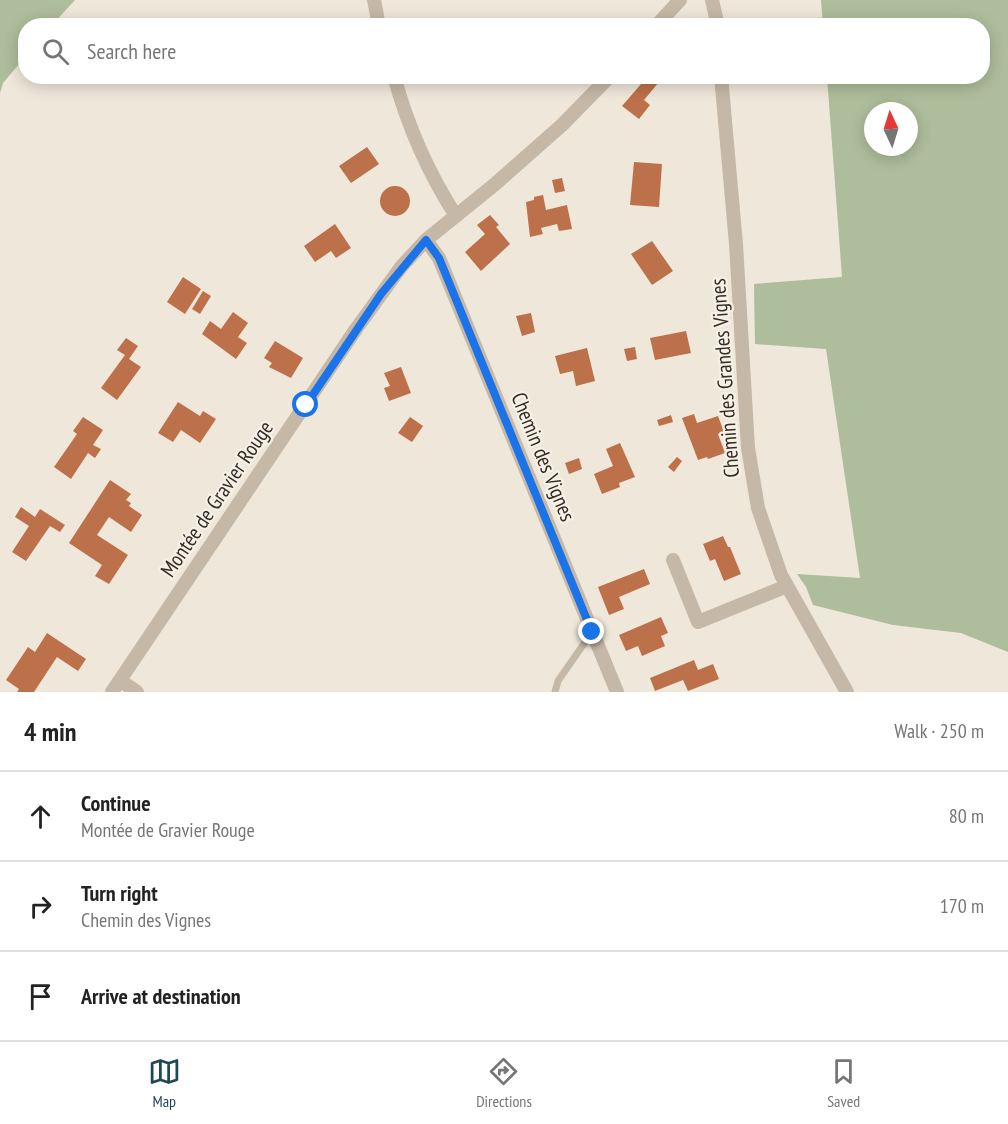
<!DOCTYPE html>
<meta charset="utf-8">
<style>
body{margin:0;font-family:"PT Sans Narrow",sans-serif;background:#f2f2f2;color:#222}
.compass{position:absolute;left:864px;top:102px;width:54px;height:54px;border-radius:50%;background:#fff;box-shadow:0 3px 15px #0003;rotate:356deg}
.stop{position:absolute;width:18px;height:18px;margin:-14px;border:4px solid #1a73e8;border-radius:50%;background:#fff}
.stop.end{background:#1a73e8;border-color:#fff;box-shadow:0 2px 6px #0008}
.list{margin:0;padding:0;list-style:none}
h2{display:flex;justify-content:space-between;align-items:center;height:78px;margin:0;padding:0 24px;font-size:26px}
h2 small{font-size:20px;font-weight:400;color:#767676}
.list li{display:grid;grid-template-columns:39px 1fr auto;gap:18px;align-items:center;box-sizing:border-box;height:90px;padding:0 24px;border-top:2px solid #e0e0e0}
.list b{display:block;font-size:22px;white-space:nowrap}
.list p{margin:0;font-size:20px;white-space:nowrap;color:#767676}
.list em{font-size:20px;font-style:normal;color:#767676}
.icon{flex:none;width:33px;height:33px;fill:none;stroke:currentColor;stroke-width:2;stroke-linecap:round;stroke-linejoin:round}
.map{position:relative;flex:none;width:1008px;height:692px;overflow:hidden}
.search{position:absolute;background:#fff;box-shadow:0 3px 15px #0003;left:18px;right:18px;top:18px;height:66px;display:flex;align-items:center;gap:15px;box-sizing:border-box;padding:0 21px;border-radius:24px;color:#767676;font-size:22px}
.sheet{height:348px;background:#fff}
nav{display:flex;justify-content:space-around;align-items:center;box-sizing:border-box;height:84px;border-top:2px solid #e0e0e0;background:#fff;font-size:16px;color:#767676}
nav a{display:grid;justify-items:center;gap:3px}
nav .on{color:#1f4952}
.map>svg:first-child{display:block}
</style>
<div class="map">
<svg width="1008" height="692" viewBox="0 0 1008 692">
<rect width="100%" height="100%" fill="#efe7da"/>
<!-- green -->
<path fill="#aebd9b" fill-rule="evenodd" d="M0,0H75L52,25L26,26L25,57L3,83L0,93Z
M821,0H1008V652L961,633L893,625L813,605L806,587L797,574L860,578L826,349L755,344L754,284L842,277L827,77L982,76V26L823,25ZM873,111H909V147H873Z"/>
<!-- building -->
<path fill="#bd714a" d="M648,76H664L644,100L650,105L639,119L622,106Z
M367,147L379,164L351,183L339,166Z
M634,162L662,164L659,207L630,205Z
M562,178L565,191L555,193L552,180Z
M380 201a15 15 0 1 1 30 0a15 15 0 1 1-30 0Z
M543,195L546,210L567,205L572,229L559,231L557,224L541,228L543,234L530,237L526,202L534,200V197Z
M490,215L499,225L496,227L510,244L481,271L465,252L485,234L477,225Z
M335,224L351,248L336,258L331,251L315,262L304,246Z
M652,241L673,271L652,285L631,254Z
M183,277L201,289L185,314L167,302Z
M203,291L211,296L200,314L192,309Z
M233,312L248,323L238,337L247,343L236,359L202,334L210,321L221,329Z
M531,313L535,332L522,336L516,316Z
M686,331L691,353L655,360L650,338Z
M126,338L138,346L129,359L141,367L117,400L101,388L125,355L117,350Z
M275,341L303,358L291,378L269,367L272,363L264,358Z
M635,347L637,359L627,361L624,349Z
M587,348L595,381L576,386L573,371L560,374L555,356Z
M401,367L411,393L389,401L384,388L390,386L384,373Z
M178,402L200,416L203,411L216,419L200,443L181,430L173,442L158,433Z
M694,414L697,423L718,416L724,432L718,434L725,453L708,459L707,457L698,460L682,418Z
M671,415L673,422L659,426L657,420Z
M83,417L103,430L93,445L101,449L95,458L88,453L71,479L54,467L77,434L73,431Z
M410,417L423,426L412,442L398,433Z
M620,443L635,477L619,483L620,487L602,494L594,474L613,466L606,449Z
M677,457L682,461L674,472L668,467Z
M579,458L582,469L569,474L565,463Z
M110,480L131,494L126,500L131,503L129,506L142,515L131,532L109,517L97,535L128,555L109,584L95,576L102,565L69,543Z
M21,507L35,517L40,509L65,525L60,532L50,526L26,561L12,552L29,526L15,517Z
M723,536L728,547H730L741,574L724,581L715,559L710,561L703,544Z
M644,569L650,584L619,597L624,609L609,615L598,587Z
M661,617L668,633L661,636L665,646L642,656L638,646L626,651L619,635Z
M47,633L86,659L78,671L57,657L34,692H17L19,689L6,680L28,647L35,652Z
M694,660L698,670L713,664L719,679L688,691L683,680L655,691L650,678Z"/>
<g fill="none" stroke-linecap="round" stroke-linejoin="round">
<!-- lane -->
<path stroke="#c6b8a7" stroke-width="7" d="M555,692L558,681L592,632"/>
<!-- street -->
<path stroke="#c6b8a7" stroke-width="14" d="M374,0L379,26
M712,0L718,26
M656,26L680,0
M394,76C407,124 429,174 456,216
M721,76L736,244L748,448L758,508L781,575L847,692
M426,240L439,258L617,692
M673,560L698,622L787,586
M121,681L137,692
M112,692L356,329L401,267L426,240L494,185L562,125L610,76"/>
</g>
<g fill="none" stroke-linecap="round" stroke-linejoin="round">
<!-- route -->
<path stroke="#1a73e8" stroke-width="8" d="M306,405L381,294L426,240L439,258L592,632"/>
</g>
<g text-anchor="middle" stroke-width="4.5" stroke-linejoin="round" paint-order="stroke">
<!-- street labels -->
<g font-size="21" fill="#332c27" stroke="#f7f1e5">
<text transform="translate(725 378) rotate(-94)" y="7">Chemin des Grandes Vignes</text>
<text transform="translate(543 457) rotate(68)" y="7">Chemin des Vignes</text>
<text transform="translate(217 499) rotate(-56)" y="7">Montée de Gravier Rouge</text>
</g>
</g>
</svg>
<svg class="compass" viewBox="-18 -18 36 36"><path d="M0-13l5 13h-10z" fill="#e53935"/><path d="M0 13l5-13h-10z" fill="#767676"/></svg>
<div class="stop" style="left:306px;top:405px"></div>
<div class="stop end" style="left:592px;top:632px"></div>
<div class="search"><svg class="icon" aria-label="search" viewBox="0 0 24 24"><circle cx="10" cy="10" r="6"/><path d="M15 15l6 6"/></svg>Search here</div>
</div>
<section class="sheet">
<h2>4 min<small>Walk · 250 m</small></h2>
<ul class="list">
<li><svg class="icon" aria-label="ahead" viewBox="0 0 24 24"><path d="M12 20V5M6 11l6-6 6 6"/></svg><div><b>Continue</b><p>Montée de Gravier Rouge</p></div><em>80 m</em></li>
<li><svg class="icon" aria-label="right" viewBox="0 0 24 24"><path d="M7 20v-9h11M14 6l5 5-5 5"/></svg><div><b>Turn right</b><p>Chemin des Vignes</p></div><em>170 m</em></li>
<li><svg class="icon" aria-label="arrive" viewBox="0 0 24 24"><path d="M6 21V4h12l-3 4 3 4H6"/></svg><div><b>Arrive at destination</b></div></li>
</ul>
</section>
<nav>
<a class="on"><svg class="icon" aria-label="map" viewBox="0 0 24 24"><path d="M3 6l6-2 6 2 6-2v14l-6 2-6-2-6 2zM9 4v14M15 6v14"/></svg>Map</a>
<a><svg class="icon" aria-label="directions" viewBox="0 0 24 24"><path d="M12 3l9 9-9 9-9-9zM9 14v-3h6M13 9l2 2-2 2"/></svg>Directions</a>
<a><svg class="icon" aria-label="saved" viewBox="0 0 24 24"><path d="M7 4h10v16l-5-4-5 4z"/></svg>Saved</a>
</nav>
